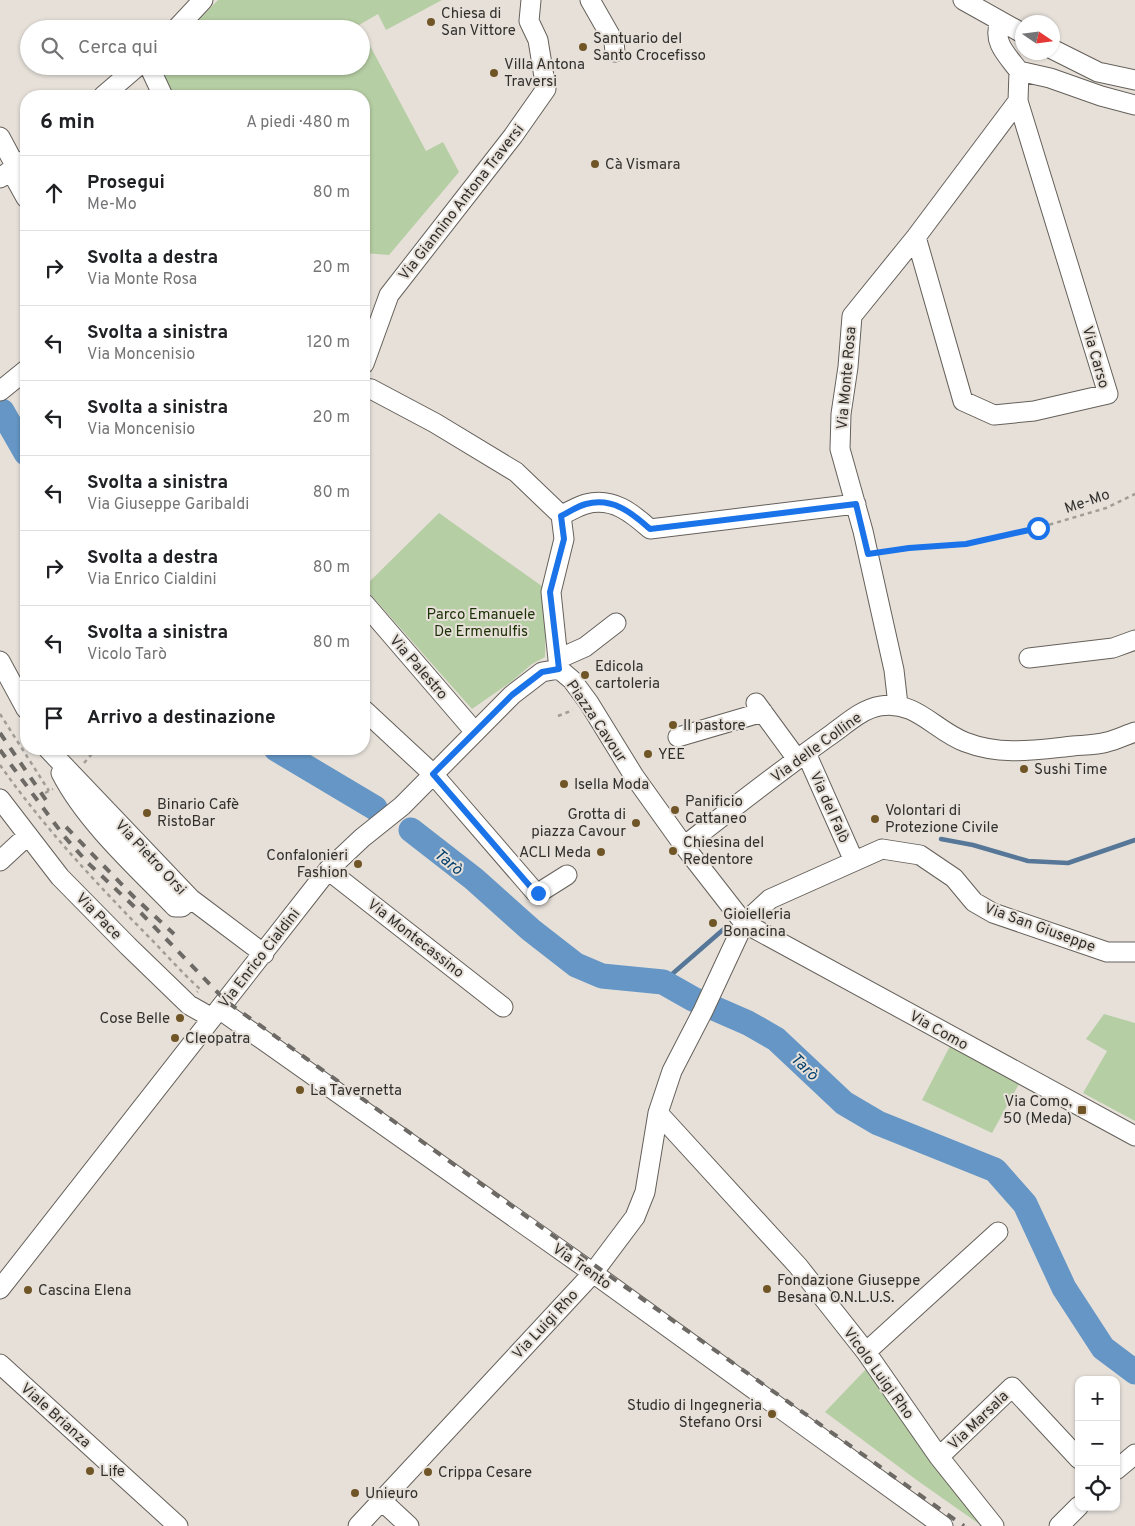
<!DOCTYPE html>
<html lang="it">
<meta charset="utf-8">
<style>
body{margin:0;font-family:Overpass,sans-serif;background:#f6f6f6;color:#202124}
.controls{position:absolute;right:15px;bottom:15px;display:grid;overflow:hidden;border-radius:10px;box-shadow:0 1px 4px #0004}
.controls button{width:45px;height:45px;display:grid;place-items:center;padding:0;border:0;border-bottom:1px solid #e0e0e0;background:#fff;color:#202124;font:25px sans-serif}
.compass{position:absolute;left:1015px;top:15px;width:45px;height:45px;border-radius:50%;background:#fff;box-shadow:0 1px 4px #0004;rotate:103deg}
.stop{position:absolute;width:15px;height:15px;margin:-11px;border:4px solid #1a73e8;border-radius:50%;background:#fff}
.stop.end{background:#1a73e8;border-color:#fff;box-shadow:0 1px 5px #0008}
.list{margin:0;padding:0;list-style:none}
h2{display:flex;justify-content:space-between;align-items:center;height:65px;margin:0;padding:0 20px;font-size:21px}
h2 small{font-size:16px;font-weight:400;color:#757577}
.list li{display:grid;grid-template-columns:32px 1fr auto;gap:15px;align-items:center;box-sizing:border-box;height:75px;padding:0 20px;border-top:1px solid #e0e0e0}
.list b{display:block;font-size:19px;white-space:nowrap}
.list p{margin:0;font-size:16px;white-space:nowrap;color:#757577}
.list em{font-size:16px;font-style:normal;color:#757577}
.icon{flex:none;width:28px;height:28px;fill:none;stroke:currentColor;stroke-width:2;stroke-linecap:round;stroke-linejoin:round}
.map{position:relative;flex:none;width:1135px;height:1526px;overflow:hidden}
.search{position:absolute;background:#fff;box-shadow:0 1px 4px #0004;left:20px;top:20px;width:350px;height:55px;display:flex;align-items:center;gap:12px;box-sizing:border-box;padding:0 18px;border-radius:28px;color:#757577;font-size:19px}
.panel{position:absolute;background:#fff;box-shadow:0 1px 4px #0004;left:20px;top:90px;width:350px;height:665px;border-radius:20px}
.map>svg:first-child{display:block}
</style>
<div class="map">
<svg width="1135" height="1526" viewBox="0 0 1135 1526">
<rect width="100%" height="100%" fill="#e6e0d9"/>
<!-- green -->
<path fill="#b6cea4" d="M218,0H442L386,30L378,14L359,25L426,151L443,142L459,172L389,255L364,253V96H172L158,67L361,66V29H190Z
M439,513L546,589L545,657L532,664L512,681L472,709L364,587Z
M1104,1014L1135,1023V1121L1083,1093L1107,1051L1086,1039Z
M950,1046L1020,1082L992,1133L922,1100Z
M869,1366L985,1526H982L918,1481L825,1412Z"/>
<g fill="none" stroke-linecap="round" stroke-linejoin="round">
<!-- stream -->
<path stroke="#567797" stroke-width="4.5" d="M941,839L973,845L1028,861L1068,863L1135,840
M663,982L725,928"/>
<!-- river -->
<path stroke="#6596c5" stroke-width="25" d="M2,411L26,453
M276,749L375,808
M411,830L474,879L531,930L576,965L602,976L663,982L693,999L748,1023L776,1039L844,1103L878,1123L995,1170L1025,1204L1064,1288L1103,1348L1135,1372"/>
<!-- minor casing -->
<g stroke="#65605a" stroke-width="21">
<path id="minor" d="M590,0L614,42L615,52
M963,0L1022,33
M1000,22C992,42 1007,55 1019,71L1050,78L1101,96L1135,105
M176,29L203,0
M1052,49L1098,72L1135,80
M149,66L163,96
M103,96L138,66
M0,137L16,167
M11,171L26,198
M0,178L25,160
M916,237L963,401L994,415L1034,411L1108,394L1018,101L1019,71
M364,364L389,295L513,136L546,89L538,40L529,21L531,0
M364,388L371,389L435,423L516,472L561,515L564,539L551,592L559,669
M0,391L26,370
M561,515C569,512 578,506 586,504C613,497 632,513 650,529L856,504
M364,603L475,732
M1029,658L1113,648L1135,640
M558,659L585,647L616,623
M0,661L26,709
M559,669L572,680L589,703L634,776L684,846L744,923L1135,1136
M756,703L797,759
M898,705L894,670L863,531L840,449L841,414L848,367L852,316L916,237L1018,101
M364,710L433,774L535,892H540L567,875
M678,737L763,712
M48,749L191,899L264,954
M806,753L854,861
M61,773C86,822 137,868 175,907H182L191,899
M0,799L60,877L128,946L189,1005L212,1018
M684,846C733,808 781,770 832,734C846,724 862,709 880,706C916,700 934,730 965,742C1001,756 1035,750 1073,746C1084,745 1096,745 1107,742C1116,740 1126,735 1135,732
M0,861L27,836
M328,870L503,1007
M219,1009L593,1273L943,1526
M658,1113L798,1266L866,1352L939,1457L994,1526
M0,1289L328,870L362,838L402,806L512,695L542,672L559,669
M866,1352L998,1232
M0,1364L178,1526
M939,1457L1012,1387L1079,1459
M1116,1470L1135,1454
M381,1500L409,1526
M358,1526L593,1273L635,1217L645,1192L658,1113L672,1071L703,1011L744,923L770,899L882,849L920,855L954,878L974,902L993,913L1107,952H1135
M1059,1526L1079,1506"/>
</g>
<!-- path -->
<path stroke="#a09c96" stroke-width="2.5" stroke-dasharray="4 4" stroke-linecap="butt" d="M884,551L909,548L966,544L1038,528L1106,508L1135,494
M0,714L49,791
M558,716L573,710
M84,763L96,749
M0,765C43,826 94,881 146,934C164,952 181,972 200,989L197,992
M45,793L53,789"/>
<!-- minor -->
<use href="#minor" stroke="#fff" stroke-width="19"/>
<!-- rail -->
<path stroke="#6d6965" stroke-width="4" stroke-dasharray="9 9" stroke-linecap="butt" d="M0,733L48,803
M0,750L64,836L88,863L141,913L226,1001L597,1267L964,1526
M66,827L134,897L174,934"/>
</g>
<g fill="none" stroke-linecap="round" stroke-linejoin="round">
<!-- route -->
<path stroke="#1a73e8" stroke-width="6" d="M538,893L535,892L433,774L512,695L542,672L559,669L550,592L564,539L561,516C569,512 578,506 586,504C613,497 632,513 650,529L856,504L868,554L909,548L966,544L1038,528"/>
</g>
<!-- markers -->
<g fill="#705627" stroke="#e6e0d9" stroke-width="2">
<circle cx="431" cy="22" r="5"/>
<circle cx="583" cy="47" r="5"/>
<circle cx="494" cy="73" r="5"/>
<circle cx="595" cy="164" r="5"/>
<circle cx="585" cy="675" r="5"/>
<circle cx="673" cy="725" r="5"/>
<circle cx="648" cy="754" r="5"/>
<circle cx="1024" cy="769" r="5"/>
<circle cx="564" cy="784" r="5"/>
<circle cx="675" cy="810" r="5"/>
<circle cx="147" cy="813" r="5"/>
<circle cx="875" cy="819" r="5"/>
<circle cx="636" cy="823" r="5"/>
<circle cx="673" cy="851" r="5"/>
<circle cx="601" cy="852" r="5"/>
<circle cx="358" cy="864" r="5"/>
<circle cx="713" cy="923" r="5"/>
<circle cx="180" cy="1018" r="5"/>
<circle cx="175" cy="1038" r="5"/>
<circle cx="300" cy="1090" r="5"/>
<rect x="1077" y="1105" width="10" height="10" rx="2.5"/>
<circle cx="767" cy="1289" r="5"/>
<circle cx="28" cy="1290" r="5"/>
<circle cx="772" cy="1414" r="5"/>
<circle cx="90" cy="1471" r="5"/>
<circle cx="428" cy="1472" r="5"/>
<circle cx="355" cy="1493" r="5"/>
</g>
<g text-anchor="middle" stroke-width="4" stroke-linejoin="round" paint-order="stroke">
<!-- poi labels -->
<g font-size="15" fill="#32302d" stroke="#e6e0d9" text-anchor="start">
<text x="441" y="18">Chiesa di<tspan x="441" dy="17">San Vittore</tspan></text>
<text x="593" y="43">Santuario del<tspan x="593" dy="17">Santo Crocefisso</tspan></text>
<text x="504" y="69">Villa Antona<tspan x="504" dy="17">Traversi</tspan></text>
<text x="605" y="169">Cà Vismara</text>
<text x="595" y="671">Edicola<tspan x="595" dy="17">cartoleria</tspan></text>
<text x="683" y="730">Il pastore</text>
<text x="658" y="759">YEE</text>
<text x="1034" y="774">Sushi Time</text>
<text x="574" y="789">Isella Moda</text>
<text x="685" y="806">Panificio<tspan x="685" dy="17">Cattaneo</tspan></text>
<text x="157" y="809">Binario Cafè<tspan x="157" dy="17">RistoBar</tspan></text>
<text x="885" y="815">Volontari di<tspan x="885" dy="17">Protezione Civile</tspan></text>
<text x="626" y="819" text-anchor="end">Grotta di<tspan x="626" dy="17">piazza Cavour</tspan></text>
<text x="683" y="847">Chiesina del<tspan x="683" dy="17">Redentore</tspan></text>
<text x="591" y="857" text-anchor="end">ACLI Meda</text>
<text x="348" y="860" text-anchor="end">Confalonieri<tspan x="348" dy="17">Fashion</tspan></text>
<text x="723" y="919">Gioielleria<tspan x="723" dy="17">Bonacina</tspan></text>
<text x="170" y="1023" text-anchor="end">Cose Belle</text>
<text x="185" y="1043">Cleopatra</text>
<text x="310" y="1095">La Tavernetta</text>
<text x="1072" y="1106" text-anchor="end">Via Como,<tspan x="1072" dy="17">50 (Meda)</tspan></text>
<text x="777" y="1285">Fondazione Giuseppe<tspan x="777" dy="17">Besana O.N.L.U.S.</tspan></text>
<text x="38" y="1295">Cascina Elena</text>
<text x="762" y="1410" text-anchor="end">Studio di Ingegneria<tspan x="762" dy="17">Stefano Orsi</tspan></text>
<text x="100" y="1476">Life</text>
<text x="438" y="1477">Crippa Cesare</text>
<text x="365" y="1498">Unieuro</text>
</g>
<!-- street labels -->
<g font-size="15" fill="#32302d" stroke="#e6e0d9">
<text transform="translate(461 202) rotate(-52)" y="5">Via Giannino Antona Traversi</text>
<text transform="translate(1096 357) rotate(74)" y="5">Via Carso</text>
<text transform="translate(846 378) rotate(-85)" y="5">Via Monte Rosa</text>
<text transform="translate(1087 501) rotate(-19)" y="5">Me-Mo</text>
<text transform="translate(419 667) rotate(49)" y="5">Via Palestro</text>
<text transform="translate(597 721) rotate(56)" y="5">Piazza Cavour</text>
<text transform="translate(816 747) rotate(-36)" y="5">Via delle Colline</text>
<text transform="translate(830 807) rotate(66)" y="5">Via del Falò</text>
<text transform="translate(151 857) rotate(47)" y="5">Via Pietro Orsi</text>
<text transform="translate(99 916) rotate(46)" y="5">Via Pace</text>
<text transform="translate(1040 927) rotate(20)" y="5">Via San Giuseppe</text>
<text transform="translate(416 938) rotate(38)" y="5">Via Montecassino</text>
<text transform="translate(259 958) rotate(-52)" y="5">Via Enrico Cialdini</text>
<text transform="translate(939 1030) rotate(29)" y="5">Via Como</text>
<text transform="translate(582 1266) rotate(35)" y="5">Via Trento</text>
<text transform="translate(545 1324) rotate(-47)" y="5">Via Luigi Rho</text>
<text transform="translate(879 1373) rotate(54)" y="5">Vicolo Luigi Rho</text>
<text transform="translate(56 1415) rotate(42)" y="5">Viale Brianza</text>
<text transform="translate(978 1420) rotate(-44)" y="5">Via Marsala</text>
</g>
<!-- park labels -->
<g font-size="15" fill="#1d3106" stroke="#e6e0d9">
<text x="481" y="619">Parco Emanuele<tspan x="481" dy="17">De Ermenulfis</tspan></text>
</g>
<!-- water labels -->
<g font-size="16" font-style="italic" fill="#04406d" stroke="#e6e0d9">
<text transform="translate(449 861) rotate(39)" y="6">Tarò</text>
<text transform="translate(805 1066) rotate(43)" y="6">Tarò</text>
</g>
</g>
</svg>
<div class="controls">
<button>+</button>
<button>−</button>
<button><svg class="icon" aria-label="locate" viewBox="0 0 24 24"><circle cx="12" cy="12" r="6"/><path d="M12 2v4M12 18v4M2 12h4M18 12h4"/></svg></button>
</div>
<svg class="compass" viewBox="-18 -18 36 36"><path d="M0-13l5 13h-10z" fill="#e53935"/><path d="M0 13l5-13h-10z" fill="#757577"/></svg>
<div class="stop" style="left:1038px;top:528px"></div>
<div class="stop end" style="left:538px;top:893px"></div>
<div class="search"><svg class="icon" aria-label="search" viewBox="0 0 24 24"><circle cx="10" cy="10" r="6"/><path d="M15 15l6 6"/></svg>Cerca qui</div>
<section class="panel">
<h2>6 min<small>A piedi · 480 m</small></h2>
<ul class="list">
<li><svg class="icon" aria-label="ahead" viewBox="0 0 24 24"><path d="M12 20V5M6 11l6-6 6 6"/></svg><div><b>Prosegui</b><p>Me-Mo</p></div><em>80 m</em></li>
<li><svg class="icon" aria-label="right" viewBox="0 0 24 24"><path d="M7 20v-9h11M14 6l5 5-5 5"/></svg><div><b>Svolta a destra</b><p>Via Monte Rosa</p></div><em>20 m</em></li>
<li><svg class="icon" aria-label="left" viewBox="0 0 24 24"><path d="M17 20v-9H6M10 6l-5 5 5 5"/></svg><div><b>Svolta a sinistra</b><p>Via Moncenisio</p></div><em>120 m</em></li>
<li><svg class="icon" aria-label="left" viewBox="0 0 24 24"><path d="M17 20v-9H6M10 6l-5 5 5 5"/></svg><div><b>Svolta a sinistra</b><p>Via Moncenisio</p></div><em>20 m</em></li>
<li><svg class="icon" aria-label="left" viewBox="0 0 24 24"><path d="M17 20v-9H6M10 6l-5 5 5 5"/></svg><div><b>Svolta a sinistra</b><p>Via Giuseppe Garibaldi</p></div><em>80 m</em></li>
<li><svg class="icon" aria-label="right" viewBox="0 0 24 24"><path d="M7 20v-9h11M14 6l5 5-5 5"/></svg><div><b>Svolta a destra</b><p>Via Enrico Cialdini</p></div><em>80 m</em></li>
<li><svg class="icon" aria-label="left" viewBox="0 0 24 24"><path d="M17 20v-9H6M10 6l-5 5 5 5"/></svg><div><b>Svolta a sinistra</b><p>Vicolo Tarò</p></div><em>80 m</em></li>
<li><svg class="icon" aria-label="arrive" viewBox="0 0 24 24"><path d="M6 21V4h12l-3 4 3 4H6"/></svg><div><b>Arrivo a destinazione</b></div></li>
</ul>
</section>
</div>
